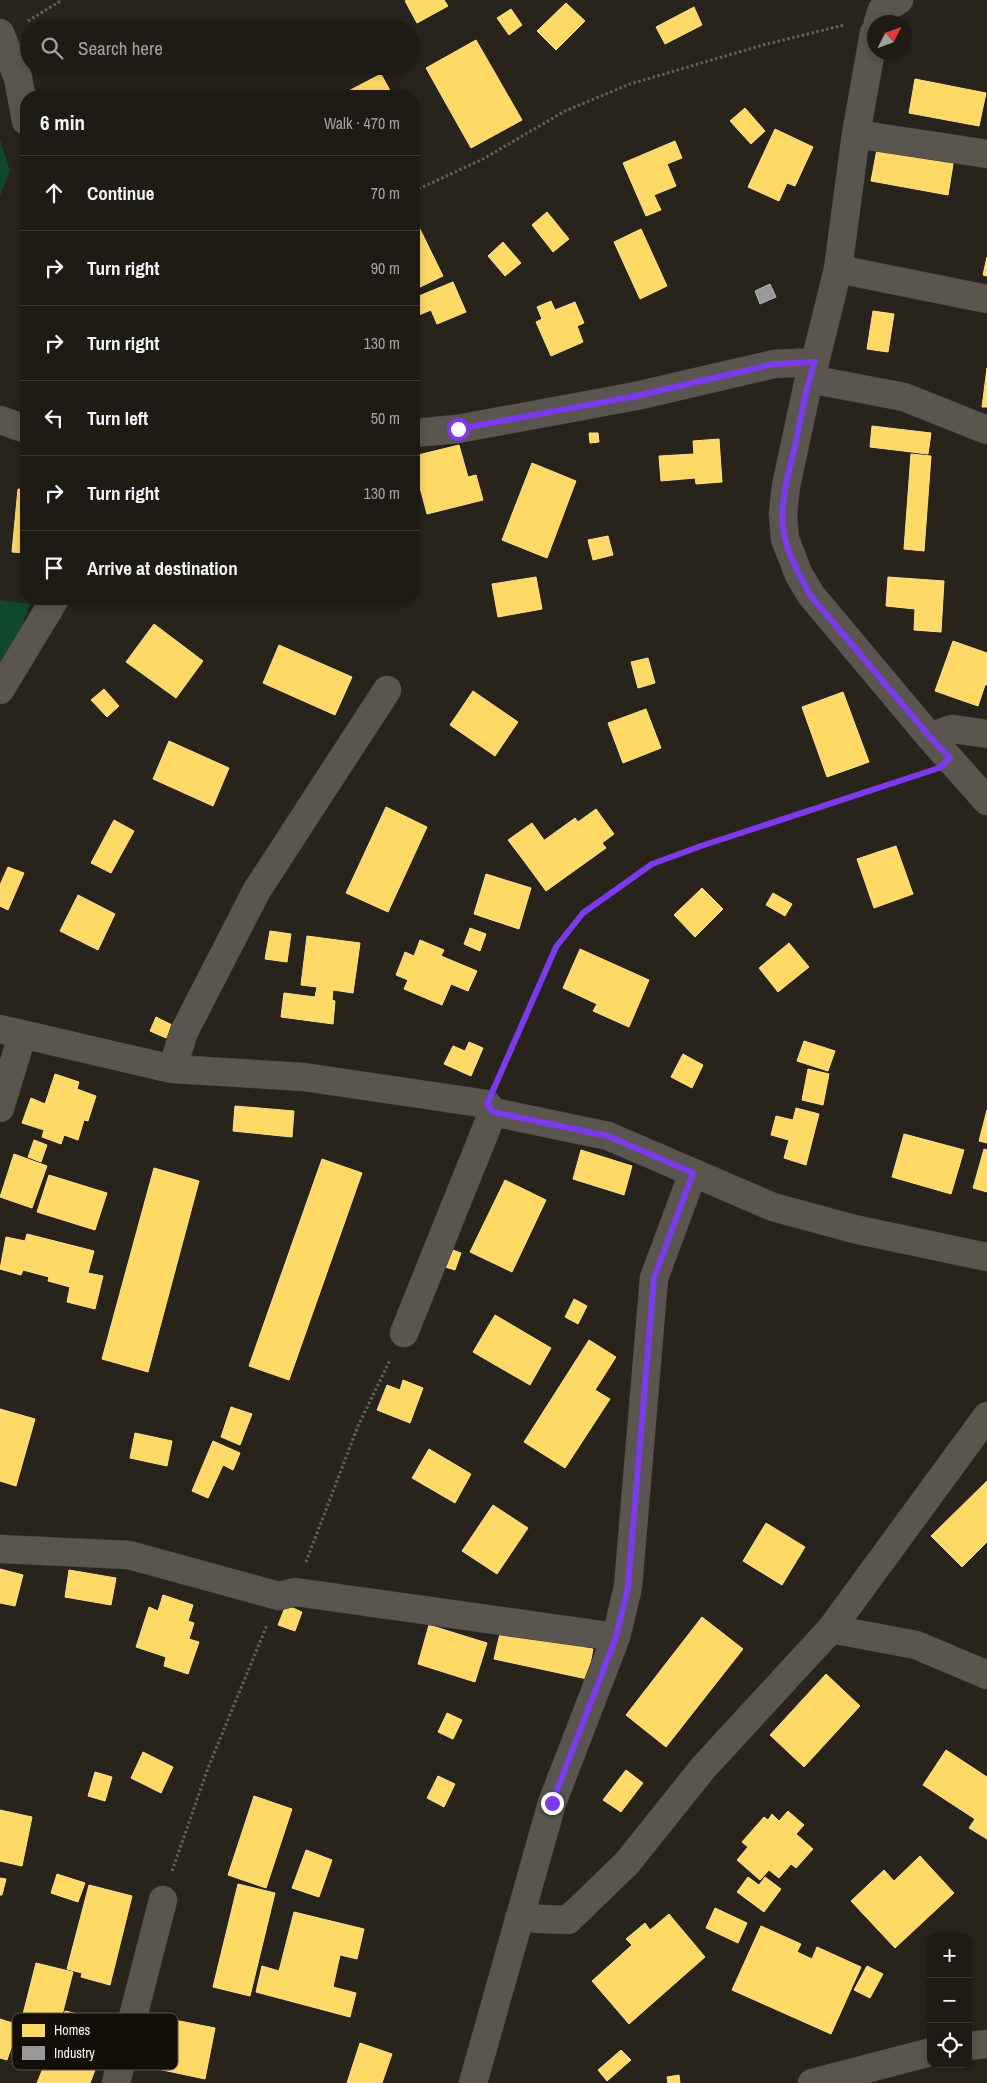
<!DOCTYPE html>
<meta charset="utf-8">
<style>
body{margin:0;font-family:"Archivo Narrow",sans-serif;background:#2b2722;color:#f1f3f6}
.controls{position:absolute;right:15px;bottom:15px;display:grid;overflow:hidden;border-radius:10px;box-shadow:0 2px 8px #0003}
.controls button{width:45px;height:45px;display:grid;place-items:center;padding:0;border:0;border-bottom:1px solid #3c3834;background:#1e1a14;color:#f1f3f6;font:25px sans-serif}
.compass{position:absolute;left:867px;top:15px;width:45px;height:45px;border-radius:50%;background:#1e1a14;box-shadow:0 2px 8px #0003;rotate:48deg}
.stop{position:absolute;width:15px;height:15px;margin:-11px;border:4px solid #7c3aed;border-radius:50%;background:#fff}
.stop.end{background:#7c3aed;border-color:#fff;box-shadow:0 1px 5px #0008}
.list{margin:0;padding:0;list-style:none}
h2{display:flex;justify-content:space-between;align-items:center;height:65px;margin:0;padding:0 20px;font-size:21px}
h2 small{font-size:16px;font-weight:400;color:#a1a1a0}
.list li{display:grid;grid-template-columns:32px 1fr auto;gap:15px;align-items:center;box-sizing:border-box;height:75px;padding:0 20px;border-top:1px solid #3c3834}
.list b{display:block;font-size:19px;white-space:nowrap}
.list em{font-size:16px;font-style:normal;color:#a1a1a0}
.icon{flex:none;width:28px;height:28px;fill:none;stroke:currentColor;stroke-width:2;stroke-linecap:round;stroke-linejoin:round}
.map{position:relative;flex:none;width:987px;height:2083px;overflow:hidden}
.search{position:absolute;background:#1e1a14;box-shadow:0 2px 8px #0003;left:20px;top:20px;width:400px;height:55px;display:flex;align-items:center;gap:12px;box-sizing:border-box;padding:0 18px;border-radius:28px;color:#a1a1a0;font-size:19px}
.panel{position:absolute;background:#1e1a14;box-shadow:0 2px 8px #0003;left:20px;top:90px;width:400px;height:515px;border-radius:20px}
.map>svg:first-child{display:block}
</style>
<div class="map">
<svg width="987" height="2083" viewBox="0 0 987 2083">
<rect width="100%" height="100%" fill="#28231b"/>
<!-- green -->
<path fill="#10462c" d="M0,139L10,171L0,196Z
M0,600L30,604L12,653L0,668Z"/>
<!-- homes -->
<path fill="#ffd966" stroke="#fde08d" d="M407,0H444L448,6L417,23L405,1Z
M566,3L585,21L556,50L537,31Z
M694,7L702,25L665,44L656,27Z
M511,9L522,25L509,35L497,18Z
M476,40L522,120L471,148L426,68Z
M381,74L393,96H339Z
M915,79L986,93L979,126L909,113Z
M745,108L765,131L751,144L730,121Z
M775,129L813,147L795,186L787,183L779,201L748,187Z
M675,141L682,158L667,164L676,186L654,195L661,210L646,216L623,163Z
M878,144L954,158L948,195L871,181Z
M547,212L569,239L553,252L532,225Z
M414,217L443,276L414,290Z
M641,229L667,286L640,299L614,242Z
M503,242L521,263L505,276L488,256Z
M987,257V276L983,275Z
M453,282L466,312L437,324L431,310L414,317V298Z
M551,301L555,310L575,302L584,323L577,326L583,342L551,356L536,322L542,319L537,307Z
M873,311L894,314L888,352L867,349Z
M987,368V407H982Z
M872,426L931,433L928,454L870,447Z
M589,433H598L599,442L590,443Z
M719,439L722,482L696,484L695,478L661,481L659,456L694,454L693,441Z
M459,445L468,477L476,475L483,500L427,514L414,465V456Z
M911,454L931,456L924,551L904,549Z
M532,463L576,481L547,558L502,540Z
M18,489L26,490V553L12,552Z
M608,536L613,555L593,560L588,540Z
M536,577L542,609L498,617L492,584Z
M888,577L944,581L941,632L914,630L915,609L886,606Z
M154,624L203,661L176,698L126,662Z
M953,641L987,653V685H985L978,706L935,691Z
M279,645L352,677L335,715L263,683Z
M648,658L655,683L638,688L631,662Z
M104,689L119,706L107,717L91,700Z
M473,691L518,722L495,756L450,725Z
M843,692L869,762L827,777L802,707Z
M646,709L661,748L623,763L608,723Z
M169,741L229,768L213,806L153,779Z
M386,807L427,827L388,912L346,893Z
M596,809L614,834L602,843L606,848L546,891L521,857L575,818L578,822Z
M114,820L134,831L111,873L91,863Z
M532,823L544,840L521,857L508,840Z
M896,846L913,894L874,908L857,859Z
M8,867L24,873L8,910L0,906V885Z
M486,874L531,888L519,929L474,914Z
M702,888L723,909L695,937L674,915Z
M773,893L792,904L785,916L766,905Z
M78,895L115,914L98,950L60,931Z
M470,928L486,934L480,951L464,944Z
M270,931L291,934L287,962L265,959Z
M307,936L360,943L353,993L333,990L332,1000L335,1001L333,1024L281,1017L284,993L315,997L317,987L301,985Z
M420,940L444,950L441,956L477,971L468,991L451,984L442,1005L404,989L408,980L396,975L405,952L414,956Z
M789,943L809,967L778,992L759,968Z
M580,949L649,980L629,1027L593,1011L597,1004L563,988Z
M156,1017L172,1025L166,1038L150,1031Z
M804,1041L835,1051L828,1071L797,1061Z
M469,1042L483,1048L471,1076L444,1064L453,1046L465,1051Z
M683,1054L703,1065L692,1088L671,1077Z
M808,1069L829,1074L823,1105L802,1100Z
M55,1074L79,1082L77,1089L96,1096L88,1121L84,1120L78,1140L64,1135L61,1144L42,1137L44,1130L22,1123L31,1098L45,1104Z
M235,1106L294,1111L292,1137L233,1131Z
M796,1108L819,1114L806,1165L784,1158L789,1140L771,1135L776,1116L793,1120Z
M987,1110V1143L979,1141Z
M904,1134L964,1150L951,1194L892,1177Z
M34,1140L47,1145L41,1162L28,1157Z
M984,1149L987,1150V1192L973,1188Z
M581,1150L632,1166L624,1195L573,1179Z
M14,1154L47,1166L32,1208L0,1197Z
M322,1159L362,1173L289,1380L249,1366Z
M154,1168L199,1181L148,1372L102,1359Z
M49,1175L107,1193L95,1230L37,1212Z
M505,1180L546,1200L512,1272L470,1252Z
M27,1234L94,1251L88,1273L103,1276L95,1309L67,1302L70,1287L48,1281L49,1277L23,1270L21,1275L0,1269L6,1237L25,1241Z
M450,1249L461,1253L455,1270L445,1267Z
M574,1299L587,1306L578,1324L565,1317Z
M495,1315L551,1348L530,1385L473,1352Z
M589,1340L616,1357L595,1390L610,1399L565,1468L524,1442Z
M403,1380L423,1388L410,1423L377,1410L387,1385L400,1390Z
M231,1407L252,1414L240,1445L221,1437Z
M0,1409L35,1419L16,1486L0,1481Z
M135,1433L172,1441L167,1466L130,1458Z
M213,1441L240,1453L233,1470L223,1465L208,1498L192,1491Z
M429,1449L471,1474L455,1503L412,1478Z
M987,1481V1542L962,1567L931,1536Z
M493,1505L528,1528L497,1574L462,1551Z
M766,1523L805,1547L782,1585L743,1561Z
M0,1569L23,1575L15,1606L0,1603Z
M69,1570L116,1578L111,1605L65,1597Z
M163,1595L193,1605L188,1621L194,1623L189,1639L199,1642L188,1674L164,1666L166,1657L136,1647L149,1607L158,1611Z
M286,1605L302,1612L295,1631L278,1625Z
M702,1617L743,1649L666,1747L626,1715Z
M429,1625L487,1643L475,1682L418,1664Z
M501,1629L593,1649L587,1679L494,1659Z
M826,1674L860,1706L804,1767L770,1735Z
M447,1713L462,1720L453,1739L438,1732Z
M946,1750L987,1777V1839L969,1828L975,1819L923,1785Z
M143,1752L173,1767L161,1793L131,1778Z
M626,1770L643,1783L621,1812L603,1800Z
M95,1772L112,1777L105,1801L88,1796Z
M438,1776L455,1784L444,1807L427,1798Z
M254,1796L292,1809L266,1888L228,1875Z
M0,1810L32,1817L22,1866L0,1861Z
M788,1811L804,1825L796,1834L813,1849L796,1868L791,1864L779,1878L769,1870L760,1880L737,1860L748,1847L742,1842L764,1817L768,1820L772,1814L779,1821Z
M306,1850L332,1860L319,1897L292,1888Z
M920,1856L954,1893L895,1948L851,1901L884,1870L894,1881Z
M57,1874L85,1883L78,1902L51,1893Z
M748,1877L759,1885L765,1877L781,1889L764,1912L737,1892Z
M0,1878L6,1879L2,1895H0Z
M238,1884L275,1893L250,1996L213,1987Z
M89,1885L132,1896L110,1985L81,1977L82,1973L67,1969Z
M715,1908L747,1923L738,1943L706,1928Z
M294,1912L364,1929L357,1959L340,1955L333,1987L356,1993L350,2017L256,1992L262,1966L279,1971Z
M669,1914L705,1957L629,2024L592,1981L632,1945L626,1939L645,1923L650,1930Z
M761,1926L801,1944L797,1952L812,1959L817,1947L861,1967L831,2034L732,1990Z
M36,1963L73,1972L59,2027L22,2018Z
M867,1966L883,1974L870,1998L854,1990Z
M65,2011L96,2018L92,2035L61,2028Z
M149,2015L215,2028L205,2079L139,2065Z
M0,2019L19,2025L7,2060L0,2058Z
M55,2039L100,2057L90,2083H37Z
M360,2043L392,2054L382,2083H347Z
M621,2050L631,2060L607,2081L598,2070Z
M679,2075L680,2083H668L667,2077Z"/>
<!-- industry -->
<path fill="#999" stroke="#b6b3b1" d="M770,284L776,297L760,304L755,291Z"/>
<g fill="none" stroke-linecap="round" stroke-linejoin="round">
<!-- minor casing -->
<g stroke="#433d38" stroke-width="29">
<path id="minor" d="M878,22L882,10L899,0
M0,33L18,78L26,121
M874,33L856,134L838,269L815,362L809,379L786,486L783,514L785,539L799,575L811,595L930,737L987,801
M856,134L987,154
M838,269L987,299
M809,379L904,397L987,430
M0,420L26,429
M414,433L458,429L636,396L774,364L815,362
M0,690L55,599
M930,737L952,729L987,734
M0,1029L172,1069L304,1077L487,1104L493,1112L608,1136L773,1207L854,1229L987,1257
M172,1069L184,1032L257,890L387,690
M0,1108L22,1036
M404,1333L493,1112
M0,1549L129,1555L279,1596L295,1592L616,1637
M831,1629L916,1645L987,1675
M519,1918L568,1920L627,1863L703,1768L831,1629L987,1416
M968,2046L987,2044
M116,2083L163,1900
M473,2083L552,1803L616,1637L628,1587L654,1278L693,1173
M812,2083L931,2052"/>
</g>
<!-- path -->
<path stroke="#64605b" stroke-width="3" stroke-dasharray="2.5 2.5" stroke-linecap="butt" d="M28,21L62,0
M414,191L483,159L565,111L630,84L763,45L844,25
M500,1077L557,947L583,913L652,864L701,846L922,773
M306,1562L358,1426L390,1360
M172,1871L208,1768L267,1625"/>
<!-- minor -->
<use href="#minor" stroke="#5a564f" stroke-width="28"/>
</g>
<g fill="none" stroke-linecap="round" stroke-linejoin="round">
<!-- route -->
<path stroke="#7c3aed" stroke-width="6" d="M458,429L636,396L774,364L815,362C806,386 802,412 797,437C790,469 777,506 785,539C790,559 801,578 810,595L930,737L950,758L939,768L701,846L652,864L583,913L556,947L487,1104L493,1112L608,1136L693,1173L654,1278L628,1587L616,1637L552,1803"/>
</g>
<!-- legend -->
<rect x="12" y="2013" width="166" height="57" rx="8" fill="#130e08" stroke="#58524b" stroke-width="1"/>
<rect x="22" y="2024" width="23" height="13" fill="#ffd966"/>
<rect x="22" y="2046" width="23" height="14" fill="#999"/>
<g font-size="14" fill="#f8f1e8">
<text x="54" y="2035">Homes</text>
<text x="54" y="2058">Industry</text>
</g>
</svg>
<div class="controls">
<button>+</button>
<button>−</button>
<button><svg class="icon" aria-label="locate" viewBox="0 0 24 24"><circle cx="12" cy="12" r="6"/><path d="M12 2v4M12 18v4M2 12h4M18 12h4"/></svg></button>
</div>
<svg class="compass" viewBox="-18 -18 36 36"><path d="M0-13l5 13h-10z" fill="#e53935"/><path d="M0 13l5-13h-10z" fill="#a1a1a0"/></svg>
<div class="stop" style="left:458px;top:429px"></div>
<div class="stop end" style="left:552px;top:1803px"></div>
<div class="search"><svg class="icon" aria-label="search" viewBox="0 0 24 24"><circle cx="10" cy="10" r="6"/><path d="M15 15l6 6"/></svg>Search here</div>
<section class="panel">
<h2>6 min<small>Walk · 470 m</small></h2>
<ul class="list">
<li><svg class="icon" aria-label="ahead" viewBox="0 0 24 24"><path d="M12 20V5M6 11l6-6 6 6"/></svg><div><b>Continue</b></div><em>70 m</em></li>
<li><svg class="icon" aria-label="right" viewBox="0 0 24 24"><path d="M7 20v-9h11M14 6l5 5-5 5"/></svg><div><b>Turn right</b></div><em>90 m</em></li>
<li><svg class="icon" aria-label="right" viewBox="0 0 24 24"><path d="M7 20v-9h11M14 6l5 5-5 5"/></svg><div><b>Turn right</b></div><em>130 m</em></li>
<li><svg class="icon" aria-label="left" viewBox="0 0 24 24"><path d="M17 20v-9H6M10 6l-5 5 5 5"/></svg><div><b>Turn left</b></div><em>50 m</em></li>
<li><svg class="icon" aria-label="right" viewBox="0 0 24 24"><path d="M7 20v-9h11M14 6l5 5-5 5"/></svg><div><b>Turn right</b></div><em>130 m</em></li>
<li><svg class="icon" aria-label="arrive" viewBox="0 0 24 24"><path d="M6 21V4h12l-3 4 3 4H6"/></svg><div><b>Arrive at destination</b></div></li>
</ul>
</section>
</div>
